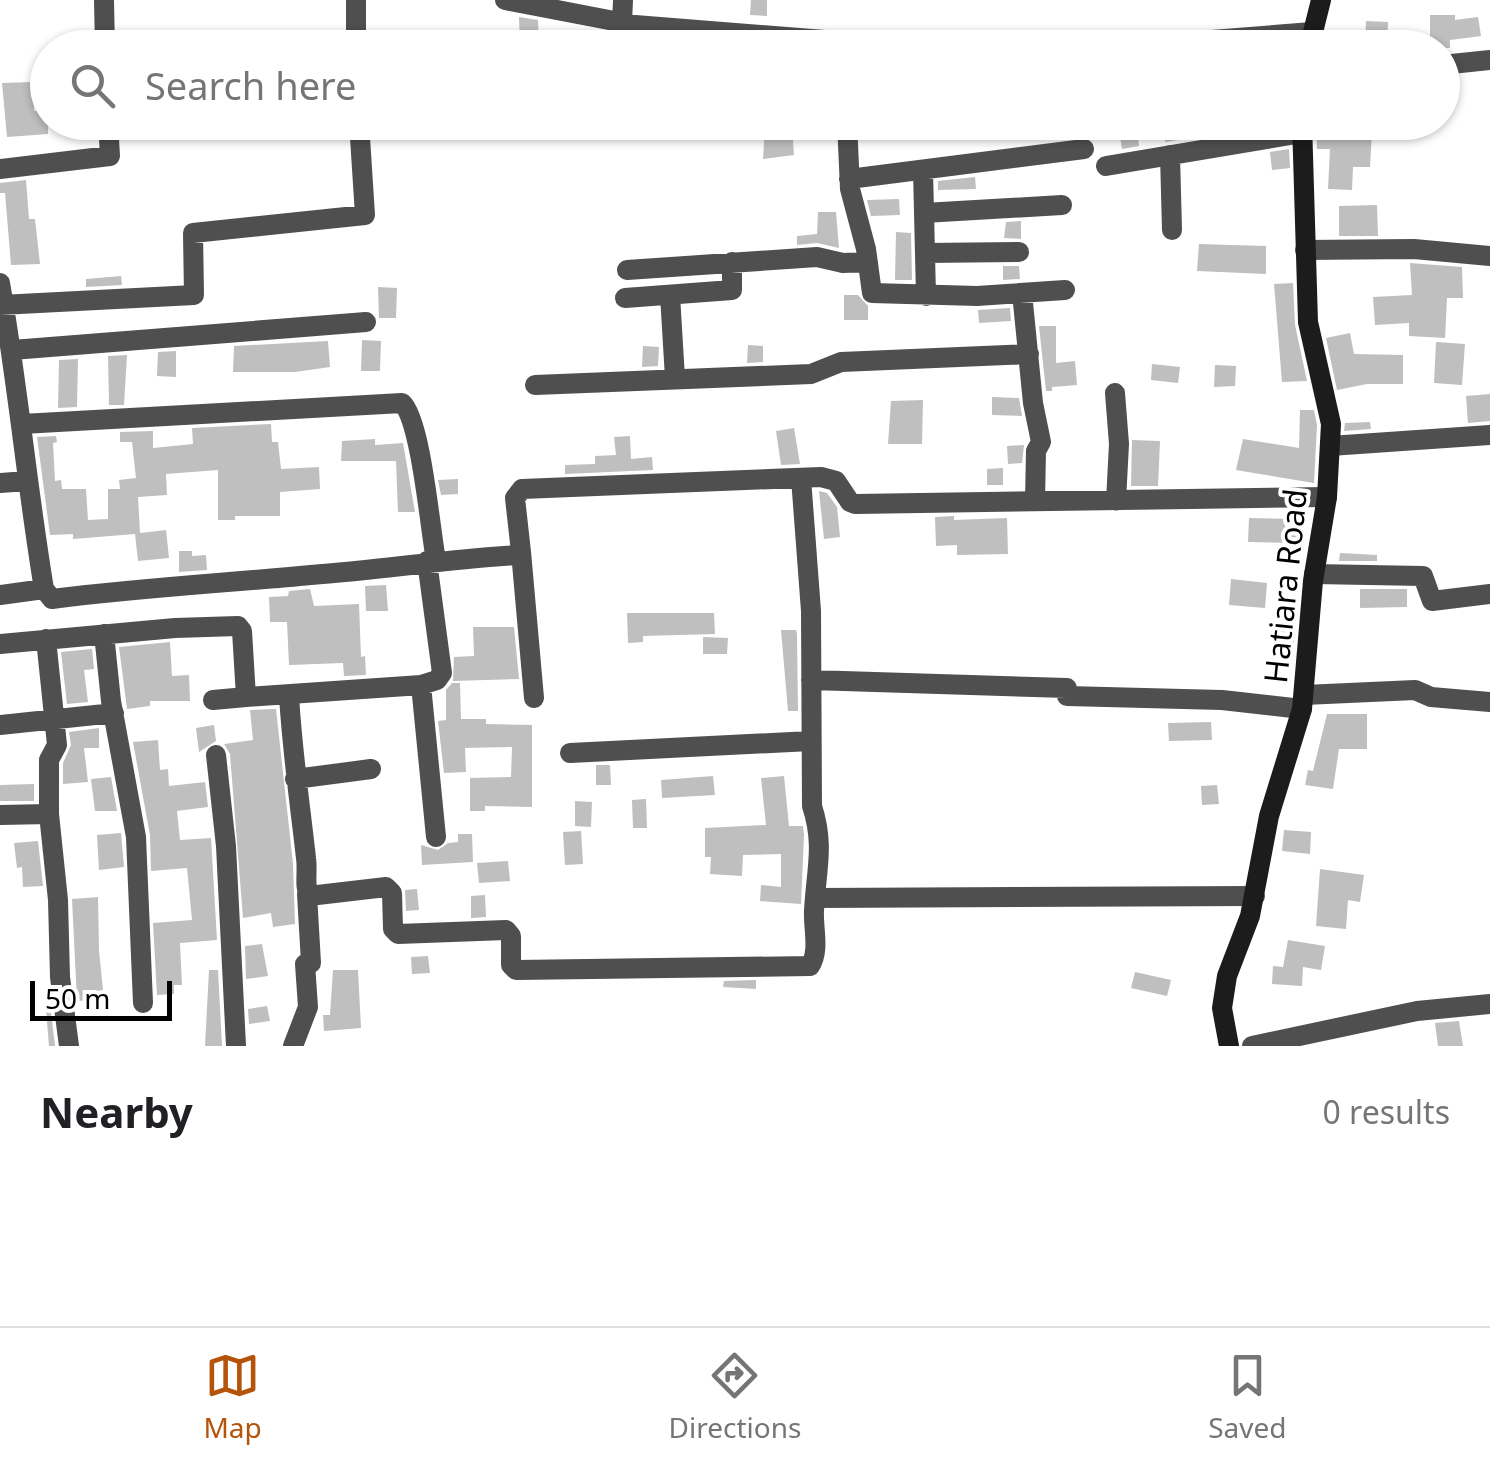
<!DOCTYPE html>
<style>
body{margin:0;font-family:"Noto Sans",sans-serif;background:#f6f6f6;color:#202124}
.scale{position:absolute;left:30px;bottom:25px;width:142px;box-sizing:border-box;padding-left:10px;border:5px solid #000;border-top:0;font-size:28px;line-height:35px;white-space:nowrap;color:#000;-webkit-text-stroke:8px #fff;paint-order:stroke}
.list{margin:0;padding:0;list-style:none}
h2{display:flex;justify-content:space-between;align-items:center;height:130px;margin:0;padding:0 40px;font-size:42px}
h2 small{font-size:32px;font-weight:400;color:#757577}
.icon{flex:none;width:55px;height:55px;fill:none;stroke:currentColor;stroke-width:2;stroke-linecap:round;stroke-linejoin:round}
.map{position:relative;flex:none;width:1490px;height:1046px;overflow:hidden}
.search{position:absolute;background:#fff;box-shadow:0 2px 8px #0004;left:30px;right:30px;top:30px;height:110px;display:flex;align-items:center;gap:25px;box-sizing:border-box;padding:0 35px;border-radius:55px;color:#757577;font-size:38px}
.sheet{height:280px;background:#fff}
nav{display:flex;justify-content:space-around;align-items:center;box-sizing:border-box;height:140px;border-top:2px solid #e0e0e0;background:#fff;font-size:28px;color:#757577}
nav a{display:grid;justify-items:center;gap:5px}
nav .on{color:#b45309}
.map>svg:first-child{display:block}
</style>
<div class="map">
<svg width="1490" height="1046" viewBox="0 0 1490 1046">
<rect width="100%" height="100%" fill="#fff"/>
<!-- building -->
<path fill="#bfbfbf" d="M751,0H767V16L750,15Z
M1430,15H1455V20L1478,17L1481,36L1450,40V48H1430Z
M519,17L538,20L539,45H520Z
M1366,21L1388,22L1387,48H1365Z
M33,82L34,111H48V134L7,137L2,83Z
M1136,122L1139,146L1122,149L1118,125Z
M1165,122H1195L1196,137L1165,142Z
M1316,122H1350L1351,130L1372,132L1370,167H1353L1352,190L1328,189L1330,149H1317Z
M792,126L794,155L763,159L765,127Z
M1289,149L1290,168L1272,170L1270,152Z
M975,177L976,189L938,190V181Z
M26,180L29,219H35L40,264L11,265L5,193H0V183Z
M899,199L900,215L871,216L867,200Z
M1377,205L1378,236H1339V206Z
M818,212H836L839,248L817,243L797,245V236L817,234Z
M1021,221V239L1004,238L1006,222Z
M896,232L911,233L912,280H895Z
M1199,244L1266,246V274L1197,271Z
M1410,263L1462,267L1463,298H1447L1445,338L1409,336V323L1375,325L1373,297L1412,295Z
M1003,266H1019L1020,279L1003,280Z
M121,276L122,285L86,287V279Z
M1293,283L1295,325L1307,381L1282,382L1274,284Z
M378,287L397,288L396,318H379Z
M844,295H858L868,306V320H844Z
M1010,308L1011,321L979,323L978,310Z
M1039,326H1056V363L1075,361L1077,385L1052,387V391H1046Z
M1350,333L1354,354L1403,355V384H1367L1337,390L1326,338Z
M362,340L381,341L380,371H361Z
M328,341L330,367L295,372H233L234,346Z
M1436,342L1465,344L1462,385L1434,383Z
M748,345L763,346V362L747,363Z
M643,346L659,347L658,366L642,367Z
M176,351V377L157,376L158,352Z
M127,355L124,405H109L108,356Z
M78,359L77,407L58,408L59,360Z
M1152,364L1180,367L1178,383L1151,380Z
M1215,365L1236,366L1235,386L1214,387Z
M1490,394V421L1468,423L1466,396Z
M992,397L1019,398L1022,416L992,415Z
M923,400L922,444H888L891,401Z
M1300,410H1314L1317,425L1314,483L1236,470L1243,439L1299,448Z
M1370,422L1371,429L1344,431L1345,423Z
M271,424L272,442H278L281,469L319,467L320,489L280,492V516H235V520H218V470L166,474L167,495L138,497L140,533L166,530L169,558L138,561L135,534L73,539V534L50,535L37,437L56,436L57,442L53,443L55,481L61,480L62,489H86L88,520L108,519V489H120L119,480L136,478L132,442H120V432L153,431V448L193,444L192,428Z
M794,428L800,464L781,465L776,431Z
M630,436L631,459L652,457L653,470L565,474V465L595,464V456L616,455L614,437Z
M375,439V445L403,443L415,512H398L396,461H341L342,441Z
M1132,440L1160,441L1158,486H1131Z
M1024,445L1022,463L1008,464L1007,446Z
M1003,468V485H987V469Z
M458,479V494L441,495L438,480Z
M819,491L827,493L837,507L840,537L824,539Z
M954,516V520L1007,518L1008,554L957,555V545L936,546L935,517Z
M1249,518L1299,519V543L1248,542Z
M179,551H192V556L206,555L207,570L179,572Z
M1340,553L1377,555V561H1339Z
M1231,579L1267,583L1265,608L1229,605Z
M386,585L388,611H366L365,586Z
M310,589L314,606L359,604L361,657L365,656L366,675L344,676L343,663L289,665L287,622H270L269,597L288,596L289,591Z
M1360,589H1407V607L1360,608Z
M627,613H714L715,634L643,636V642L628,643Z
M1279,625L1295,628L1293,656L1276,654Z
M473,627H514L519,679L453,681L454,657L474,656Z
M781,630H796L797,634L798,711H788Z
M703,637L728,638L727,654H703Z
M170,642L172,676L189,675L190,701H150V706L127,709L119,647Z
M92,649L94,669L84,670L88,702L67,704L61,652Z
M452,683H460L461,719H486V724L532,725V807L485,806V811H470V778L511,777L512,747L465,748L466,772L444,773L438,721L446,720V690Z
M276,709L293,864L295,924L273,927L271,913L243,918L230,754L224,744L253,740L250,710Z
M1327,714H1367V749H1339L1333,789L1305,785L1308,770L1313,771Z
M1211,722L1212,740L1169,741L1168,723Z
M214,725L216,741L199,752L196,728Z
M99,728V748H84L88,782L63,784V763L71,745L69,732Z
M158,740L160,770L168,769L169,786L205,782L208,807L177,811L180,840L211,838L217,940L180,943L182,985H174V994L157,995L153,923L192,920L187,868L151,871L150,835L133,742Z
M596,765H610L611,785H596Z
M713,776L715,795L662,798L661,780Z
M784,776L789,826H803L804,835L801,904L760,901L761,885L781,887V854L743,855L742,876L710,874L711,857H705V828L766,825L761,778Z
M111,777L117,811H95L91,779Z
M34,784V801H0V785Z
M1217,785L1219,804L1202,805L1201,786Z
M646,799L647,828H633L632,800Z
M575,801L592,802L591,827L575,826Z
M1284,830L1311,832L1310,854L1282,851Z
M581,831L583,864L565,865L563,832Z
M121,833L124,867L99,870L97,835Z
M458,834H472L473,862L422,865L421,845L438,850L448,843L458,842Z
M38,841L43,886L23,887L22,867L17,868L14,843Z
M508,861L510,881L479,883L477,863Z
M1320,869L1364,875L1360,902L1348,900L1346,929L1316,926Z
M417,889L419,910L406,911L405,890Z
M485,895L486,917L471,918V896Z
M98,897L99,951L104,999L77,1001L72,899Z
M1288,940L1325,946L1321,970L1303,967L1302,986L1272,984L1273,966L1283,967Z
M262,944L268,976L246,979L245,946Z
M428,956L430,973L412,974L411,957Z
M209,970H218L222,1046H205Z
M333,970H358L361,1028L324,1031L323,1015H330Z
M1135,972L1171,980L1167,996L1131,988Z
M756,980V989L723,987L724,981Z
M49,996L55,1046H49L45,997Z
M267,1006L270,1021L249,1024L248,1009Z
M1459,1021L1463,1046H1438L1435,1023Z"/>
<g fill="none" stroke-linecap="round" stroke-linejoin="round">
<!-- street -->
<path stroke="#4f4f4f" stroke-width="20" d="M104,0L105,48
M356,0V48
M505,0L635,25L837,41H1199L1312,32
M622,23L623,0
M1442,65L1490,60
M847,122L850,189L866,249L872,293L977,296L1065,290
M1170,155L1172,230
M1106,166L1302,133
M0,169L110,156L108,122
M923,170L926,296
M849,179L1084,149
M924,213L1062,205
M1305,250L1414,249L1490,256
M925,253L1019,252
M627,270L817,257L843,263L868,262
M0,283C18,385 27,487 44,589L52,599C138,588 225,583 311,575C380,570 448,559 517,555L521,552L515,498L522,489L821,477L836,481L850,502L855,504L1327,497
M1022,293L1033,403L1041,442L1036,451L1035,501
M670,295L675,378
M625,298L732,290V262
M0,305L194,295L193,233L365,215L359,122
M12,350L366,322
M535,385L811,374L841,362L1029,354
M1115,393L1119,444L1116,501
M22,424L402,403C421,420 430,529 436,560
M1330,446L1490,435
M0,483L27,481
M521,552L534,698
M1314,574L1423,576L1432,601L1490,594
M0,595L44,589
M104,634L111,701L136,837L143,1003
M46,639L57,745L49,760V814L58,900L60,977L69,1046
M0,644L175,628L238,626L242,631L246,697L421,685L437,680L442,673L427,561
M811,680L1067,688
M421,685L436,837
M289,695C292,750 300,804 306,858C308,871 304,886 309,896L386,887L392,893L393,929L398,934L506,930L511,936V965L516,970L810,966C820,951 813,928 814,911C816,870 825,846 812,806L811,611L801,478
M1304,695L1415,690L1431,697L1490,702
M1067,696L1222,700L1302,709
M213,700L246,697
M0,725L114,713
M570,753L811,741
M216,755L226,846L236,1046
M295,779L371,769
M0,815L49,814
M307,894L311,963
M816,898L1255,896
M293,1046L308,1007L305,964
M1252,1046L1417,1011L1490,1004"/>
<!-- secondary -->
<path stroke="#1c1c1c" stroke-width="20" d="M1309,48L1321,0
M1229,1046L1222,1008L1227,976L1250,916L1269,816L1302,709L1313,581L1327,497L1331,424L1308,322L1302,122"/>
</g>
<g text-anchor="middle" stroke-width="8" stroke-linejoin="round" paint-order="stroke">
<!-- street labels -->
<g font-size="32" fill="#000" stroke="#fff">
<text transform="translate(1286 586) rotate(-84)" y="11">Hatiara Road</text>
</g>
</g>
</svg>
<div class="scale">50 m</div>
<div class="search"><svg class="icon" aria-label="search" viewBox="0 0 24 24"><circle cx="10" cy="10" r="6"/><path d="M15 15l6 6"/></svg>Search here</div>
</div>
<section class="sheet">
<h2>Nearby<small>0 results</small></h2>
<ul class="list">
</ul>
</section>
<nav>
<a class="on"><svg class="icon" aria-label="map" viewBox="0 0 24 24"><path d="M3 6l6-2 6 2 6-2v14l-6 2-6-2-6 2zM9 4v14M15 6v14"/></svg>Map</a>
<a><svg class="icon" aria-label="directions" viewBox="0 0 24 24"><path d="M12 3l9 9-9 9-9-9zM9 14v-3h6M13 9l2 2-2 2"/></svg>Directions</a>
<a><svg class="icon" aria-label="saved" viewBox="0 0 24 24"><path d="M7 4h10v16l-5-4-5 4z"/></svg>Saved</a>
</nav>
